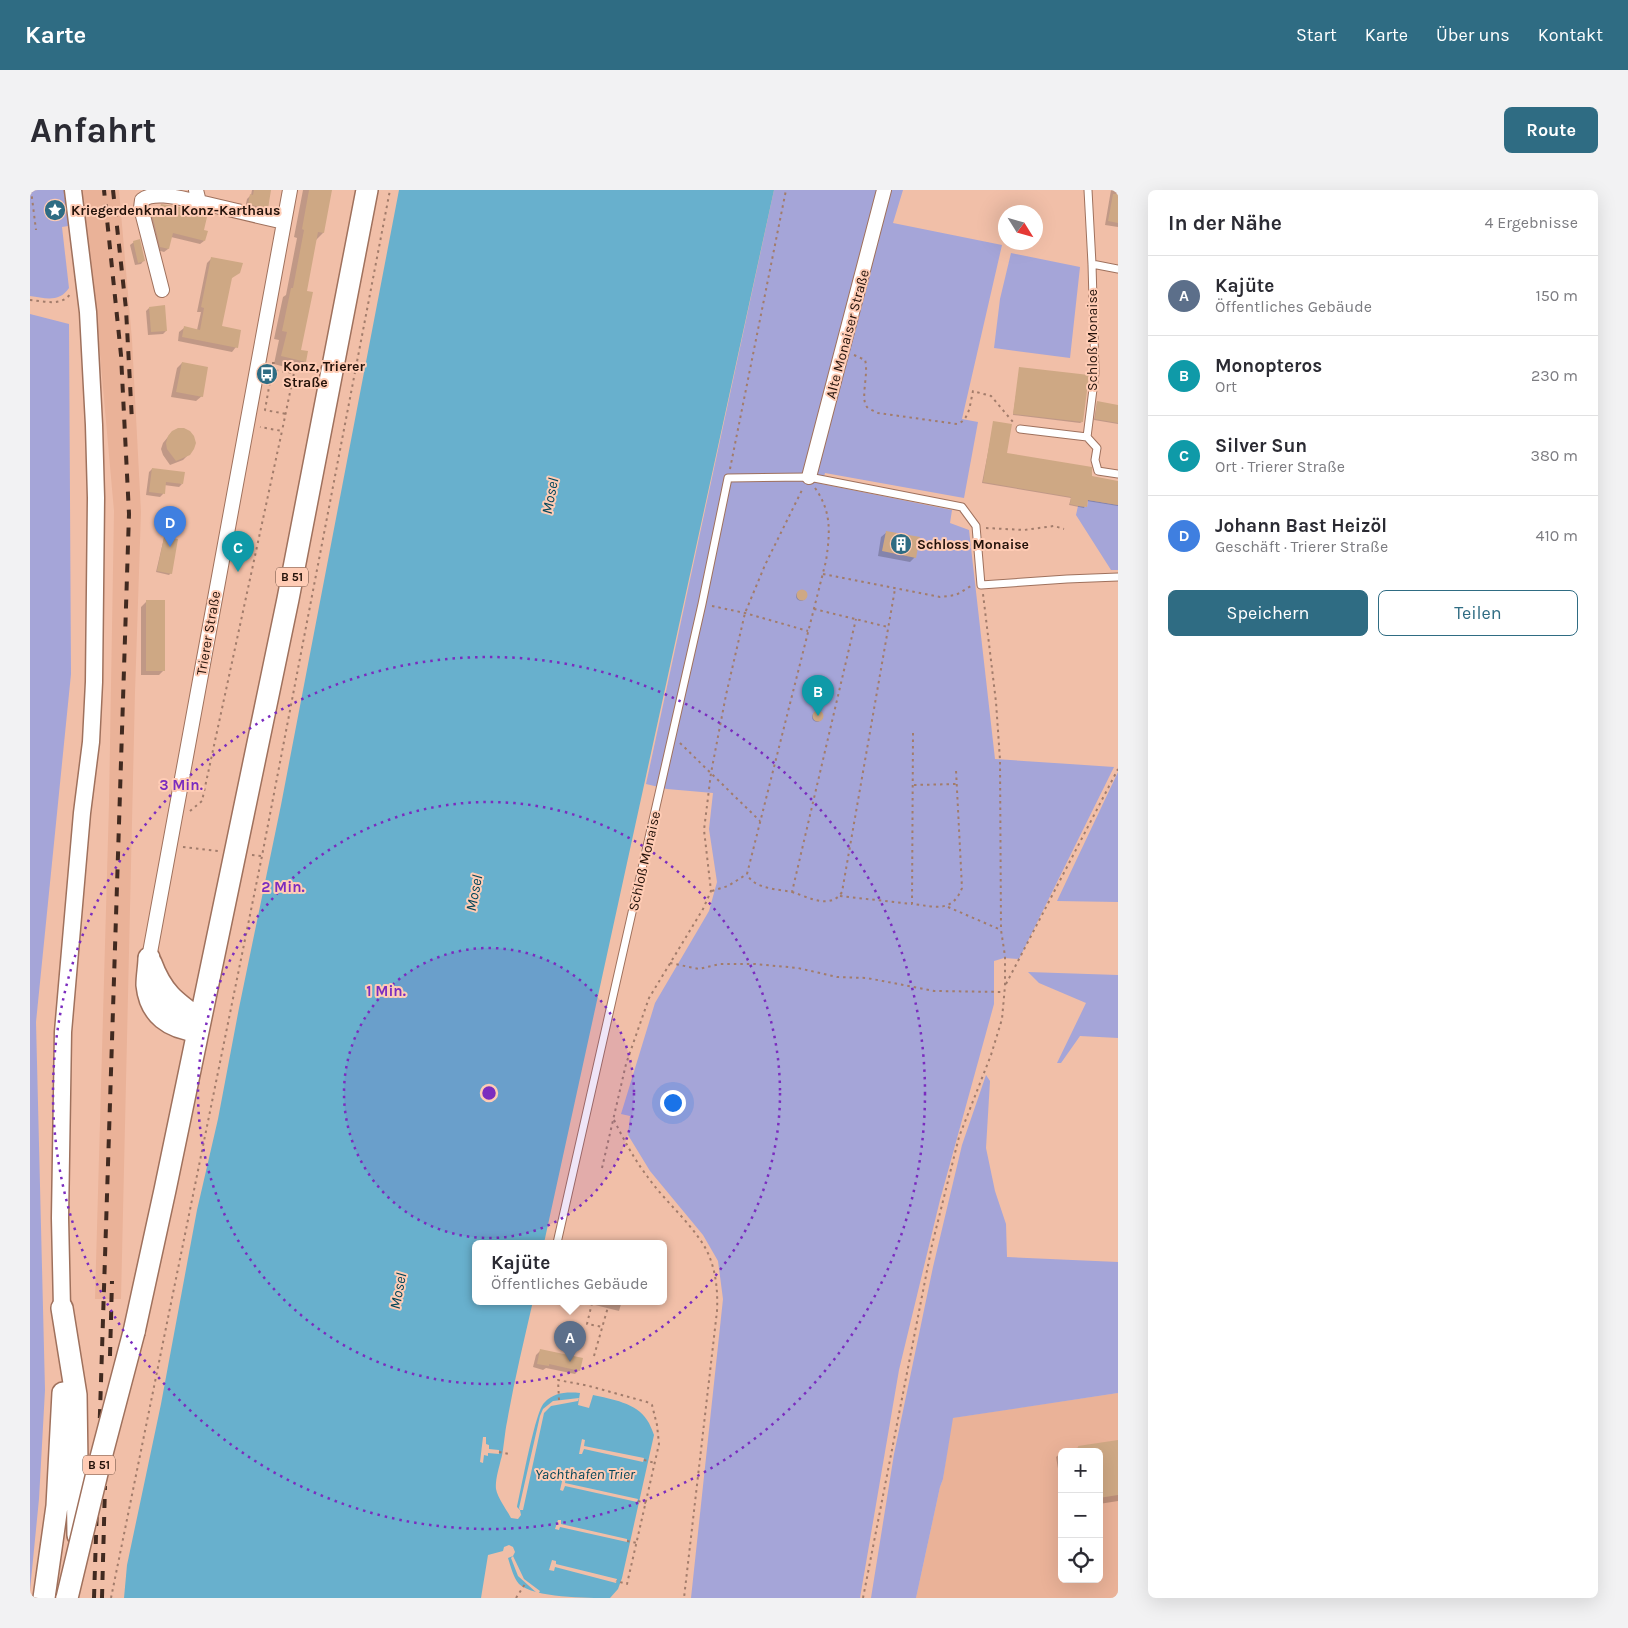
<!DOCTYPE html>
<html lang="de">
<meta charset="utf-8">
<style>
body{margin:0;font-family:Karla,sans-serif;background:#f2f2f3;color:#2b2b33}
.controls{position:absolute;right:15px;bottom:15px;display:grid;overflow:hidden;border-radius:8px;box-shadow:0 5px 20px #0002}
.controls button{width:45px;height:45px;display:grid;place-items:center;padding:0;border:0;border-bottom:1px solid #e1e1e2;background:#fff;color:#2b2b33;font:25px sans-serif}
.compass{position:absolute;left:968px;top:15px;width:45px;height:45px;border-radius:50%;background:#fff;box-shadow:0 5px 20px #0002;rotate:127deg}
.you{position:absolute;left:642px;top:912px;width:18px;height:18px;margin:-12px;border:4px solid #fff;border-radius:50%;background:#1a73e8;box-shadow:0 0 0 8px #1a73e833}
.badge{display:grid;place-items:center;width:32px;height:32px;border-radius:50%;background:#2f6c83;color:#fff;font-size:16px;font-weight:700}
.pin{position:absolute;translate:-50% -41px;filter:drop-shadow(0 1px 2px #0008)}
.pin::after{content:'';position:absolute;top:26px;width:18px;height:15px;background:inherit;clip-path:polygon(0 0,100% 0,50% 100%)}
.popup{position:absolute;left:442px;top:1050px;width:195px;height:65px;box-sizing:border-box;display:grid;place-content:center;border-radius:8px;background:#fff;filter:drop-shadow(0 1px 4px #0005);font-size:16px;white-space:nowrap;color:#7c7c81}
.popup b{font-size:19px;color:#2b2b33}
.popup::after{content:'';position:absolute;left:50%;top:100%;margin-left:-10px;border:10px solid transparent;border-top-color:#fff}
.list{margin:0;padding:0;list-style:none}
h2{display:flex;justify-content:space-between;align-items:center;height:65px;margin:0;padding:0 20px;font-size:21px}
h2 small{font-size:16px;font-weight:400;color:#7c7c81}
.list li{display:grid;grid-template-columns:32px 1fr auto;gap:15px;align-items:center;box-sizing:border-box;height:80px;padding:0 20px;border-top:1px solid #e1e1e2}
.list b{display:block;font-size:19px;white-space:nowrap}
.list p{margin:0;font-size:16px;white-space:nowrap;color:#7c7c81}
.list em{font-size:16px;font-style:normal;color:#7c7c81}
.actions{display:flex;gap:10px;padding:15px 20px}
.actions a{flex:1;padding:11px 0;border:1px solid #2f6c83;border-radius:8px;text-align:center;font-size:18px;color:#2f6c83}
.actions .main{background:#2f6c83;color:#fff}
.icon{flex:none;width:28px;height:28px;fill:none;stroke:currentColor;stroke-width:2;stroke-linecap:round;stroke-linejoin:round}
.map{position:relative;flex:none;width:1088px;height:1408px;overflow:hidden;border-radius:8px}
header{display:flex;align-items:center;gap:30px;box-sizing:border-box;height:70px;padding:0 25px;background:#2f6c83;color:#fff}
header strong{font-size:24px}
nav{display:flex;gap:28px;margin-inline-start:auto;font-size:18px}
.intro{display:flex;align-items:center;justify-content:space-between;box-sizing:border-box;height:120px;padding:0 30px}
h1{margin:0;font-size:35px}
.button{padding:12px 22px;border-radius:8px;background:#2f6c83;color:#fff;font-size:18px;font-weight:700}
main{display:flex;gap:30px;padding:0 30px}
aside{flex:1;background:#fff;border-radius:8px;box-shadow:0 5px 20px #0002}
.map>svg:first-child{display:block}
</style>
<header>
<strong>Karte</strong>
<nav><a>Start</a><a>Karte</a><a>Über uns</a><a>Kontakt</a></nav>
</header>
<div class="intro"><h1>Anfahrt</h1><a class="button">Route</a></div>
<main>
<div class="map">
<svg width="1088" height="1408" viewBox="0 0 1088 1408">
<rect width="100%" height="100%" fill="#f1bfa8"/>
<!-- built -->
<path fill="#eab298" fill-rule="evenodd" d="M52,0H89L102,150L111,322L105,502L91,1109H65L79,613L84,321L69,153Z
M1088,1203V1408H886L910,1297L913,1289L922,1228ZM1032,1262H1069V1389H1032Z"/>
<!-- green -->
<path fill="#a5a5d8" d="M0,0H34L38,36L32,37L39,98C29,113 15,108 0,106Z
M744,0H873L863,33L972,55L932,229L948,232L934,308L795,283L792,294L922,320L920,333L939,340L965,569L1084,577L989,769L974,768L964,771V814L910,1010L869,1180L830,1408H661L693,1109L688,1071L673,1045L620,981L598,945L600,926L591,924L625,813L679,721L687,692L679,639L683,603L637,599L616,594Z
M981,63L1050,77L1040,168L964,158L970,109Z
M0,124L39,134L41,484L6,832L15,1200L9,1309L0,1400Z
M1058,310L1088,315V380H1081L1046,325L1048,316L1057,317Z
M1088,582V712L1027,711Z
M998,782L1088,785V848L1050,846L1031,873H1027L1056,813L1009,793Z
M956,885L960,891L956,958L965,1001L976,1034L977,1067L1088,1072V1203L923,1228L913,1289L910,1297L886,1408H841L864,1264L903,1077L932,955Z"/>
<!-- water -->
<path fill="#68b0cd" d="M369,0H744L514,1053H446V1111H503C494,1151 484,1191 477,1232C475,1240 473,1265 471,1269C469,1278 465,1290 466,1299C468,1309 477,1320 481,1328L488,1329L491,1325L490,1320L487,1317C491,1300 505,1222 514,1213C524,1202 537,1202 550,1203L548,1215L559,1218L563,1205C581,1209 607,1213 617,1230C620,1234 622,1240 624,1245L592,1388L588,1399L580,1408C557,1408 504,1408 489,1394C483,1387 481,1377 478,1368L483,1366L485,1362L483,1357L479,1355L474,1357L473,1361L458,1365L451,1408H94L97,1375L131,1214L167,1020L188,929L209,818L251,615Z"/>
<!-- pier -->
<path fill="#f1bfa8" d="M549,1208L548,1211L521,1216L514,1223L493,1320H490L489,1318L510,1226L513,1219L523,1211Z
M453,1247H456V1254L459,1255V1259L469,1260V1264L458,1263V1266L454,1265L453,1273L450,1272Z
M552,1249L555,1250L554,1256L614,1268L613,1272L554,1259L552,1264H549Z
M533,1287H536L535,1293L608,1309L607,1312L535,1296L533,1301L530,1300Z
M528,1330H531V1334L597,1349V1352L530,1337L529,1340L525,1339Z
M483,1366L494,1389L510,1401L508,1404L488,1386L481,1368Z
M522,1370L526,1371V1374L587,1389L586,1393L525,1377L524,1381L519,1380Z"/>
<!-- shadow -->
<path fill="#0003" d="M222,0H240L237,19L233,22L215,18L217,9L221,5Z
M273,0H301L293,43L285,51L275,102L270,161L275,171L266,180L244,174L249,150L244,149L253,107L256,105L267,48L264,47Z
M1081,0H1088V37L1075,35Z
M132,16L154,24L172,41L174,51L170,54L141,47L138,59L134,62L127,60L117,20L121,17L128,19Z
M104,52L114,70L111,74L105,75L100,55Z
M181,69L209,82L200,89L191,137L206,157L202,162L148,151L149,142L154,138L167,140L171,122H167L177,73Z
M119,118L136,141L133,144L118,145L116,121Z
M152,173L172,206L166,211L141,207L147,178Z
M990,178L1052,232L1050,233L983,225Z
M1067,212L1088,216V234L1064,230Z
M964,232L976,264L1061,287L1088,292V316L1057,311L1054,318L1039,315L1041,308L952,293Z
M142,242L159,264L153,270L140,275L133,265L131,259L133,253Z
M122,279L152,294L149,297L134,295L133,304L130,307L116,305L119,282Z
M857,342L885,367L880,372L848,366L851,347Z
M134,348L141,383L139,385L126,382Z
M766 406a5 5 0 1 1 10 0a5 5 0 1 1-10 0Z
M116,412L134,480L129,485H111V417Z
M782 527a5 5 0 1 1 10 0a5 5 0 1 1-10 0Z
M549,1111H592L589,1121Z
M511,1160L549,1180L545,1184L516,1178L513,1180L503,1177L506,1165Z
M1088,1251V1311L1069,1314V1262H1032L1034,1260Z
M1032,1262V1302L1026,1267Z"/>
<!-- building -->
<path fill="#cea884" d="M224,0H241L238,19L218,14L220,4L223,5Z
M279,0H302L294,43L288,42L277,101L283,102L271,160L278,161L276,172L251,166L257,142L252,141L261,98H263L274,40L272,39Z
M1083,4H1088V33L1078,31Z
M131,14L157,18L156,23L177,27L174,40L178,41L175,51L143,43L139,59L130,57L120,16L130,18Z
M110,49L115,71L108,73L103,51Z
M181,67L213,73L210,83L202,88L192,136L211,140L208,158L152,147L154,136L170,140L174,118L171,117Z
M135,115L137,141L121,142L119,117Z
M152,172L178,177L173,207L146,202Z
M989,177L1059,185L1053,232L983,224Z
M1067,211L1088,215V233L1065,229Z
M963,231L982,234L977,263L1062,277V286L1088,291V315L1058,310L1057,317L1048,316L1040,314L1041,307L953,292Z
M148,238H154L160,241L164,246L166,253L164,259L160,265L146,271L137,259L136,253L138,246L142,241Z
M122,278L155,282L153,294L136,292L135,304L119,302Z
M856,341L890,347L886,368L852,361Z
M134,347L148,349L142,384L127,381Z
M766.5 405a5.5 5.5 0 1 1 11 0a5.5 5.5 0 1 1-11 0Z
M116,410H135V481H116Z
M782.5 526a5.5 5.5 0 1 1 11 0a5.5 5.5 0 1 1-11 0Z
M510,1159L553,1168L550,1181L519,1174V1176L507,1174Z
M1088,1250V1305L1069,1308V1262H1049L1048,1256Z"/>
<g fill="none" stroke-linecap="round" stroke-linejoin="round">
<!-- service casing -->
<g stroke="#9f715d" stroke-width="9">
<path id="service" d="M1062,74L1088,79
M990,239L1057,247L1065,183L1062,74L1058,0
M1057,247L1067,258L1065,270L1068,281L1088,284
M527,1053L672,414L698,288L779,287L932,317L946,336L951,395L1037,389L1088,387"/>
</g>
<!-- minor casing -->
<g stroke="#9f715d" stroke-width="16">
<path id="minor" d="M166,0L169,12L254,32
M132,100L111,18L112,10C125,0 153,9 169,12
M779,287L854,0
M119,768L260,0"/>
</g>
<!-- tertiary casing -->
<g stroke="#9f715d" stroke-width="19">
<path id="tertiary" d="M32,1118L30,1028L33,842L52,623L61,552L64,492L66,308L64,235L58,122L43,0"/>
</g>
<!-- primary casing -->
<g stroke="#9f715d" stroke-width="24">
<path id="primary" d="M119,768C119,776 117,786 117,795C120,825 140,838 168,841
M121,773C132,803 145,812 170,830
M32,1118L46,1205L48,1345
M104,1142L135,1000L258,409L337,0
M14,1408L27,1316L33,1203"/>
</g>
<!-- path -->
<path stroke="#a27c6b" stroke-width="2" stroke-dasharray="2.5 4" stroke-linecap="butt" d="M1,0L6,40
M0,110C14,111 32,117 41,103
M824,165L835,170C839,183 830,209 837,217C840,220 845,221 848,223L927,234C940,230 940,213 943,201L961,206L983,232
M242,173H244L242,180L264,183L252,241
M242,180L235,220L256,224
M700,279L756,0
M785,298C802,322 800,343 796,371L717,684C724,699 747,699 762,702L826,429
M956,338L994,340L1024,336L1034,339
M793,384L910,407L926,405L941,396
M682,416L715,423L778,441
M784,419L858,437
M883,543L882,714C904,716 922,724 932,698L926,580
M650,553L730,631
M884,595L926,594
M160,621L172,611L252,241L230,237
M153,657L188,661
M222,665L232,666
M682,701L698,696L717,684
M762,702C778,707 801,720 812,702L865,399
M810,706L882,714
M918,717L971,740
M640,773L669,779L690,774H725L768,778L807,787L837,788L904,801L974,802
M976,794L1088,579
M584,930C594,950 604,969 617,986C635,1012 662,1033 677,1061C686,1080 688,1101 687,1121L654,1408
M572,978L596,874L619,808L673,719L681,701L674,640L681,583L696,505L715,423L735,375L773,298
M562,1113L557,1134L573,1137
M564,1166L578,1117
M529,1210L528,1190L559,1196L617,1212L622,1215L627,1235L629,1254L597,1394L586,1391
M469,1262L479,1264
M614,1270L625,1273
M608,1311L616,1313
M597,1351L607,1353
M81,1408L232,666L360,0
M486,1408L495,1394
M833,1408L902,1055L929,947L961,865L972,829L975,796V766L971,740L970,570L966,512L953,404"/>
<!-- service -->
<use href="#service" stroke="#fff" stroke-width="7"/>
<!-- minor -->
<use href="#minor" stroke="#fff" stroke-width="14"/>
<!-- tertiary -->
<use href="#tertiary" stroke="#fff" stroke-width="16"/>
<!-- primary -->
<use href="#primary" stroke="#fff" stroke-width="21"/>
<!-- rail -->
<path stroke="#412a20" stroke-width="4" stroke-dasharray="9 9" stroke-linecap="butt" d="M83,0L96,119L102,231
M80,1166L82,1091
M64,1408L99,324L91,165L74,0
M72,1408L75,1296"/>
<!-- primary-bridge casing -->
<g stroke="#9f715d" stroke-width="24" stroke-linecap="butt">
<path id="primary-bridge" d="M37,1408L69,1275L104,1142"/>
</g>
<!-- primary-bridge -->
<use href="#primary-bridge" stroke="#fff" stroke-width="21"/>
</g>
<!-- distance rings -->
<circle cx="459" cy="903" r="145" fill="#7b2cbf" fill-opacity=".12"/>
<g fill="none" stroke="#7b2cbf" stroke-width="2.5" stroke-dasharray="2.5 5">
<circle cx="459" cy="903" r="145"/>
<circle cx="459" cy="903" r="291"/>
<circle cx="459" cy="903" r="436"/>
</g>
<!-- icons -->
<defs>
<g id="sight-disc" transform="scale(1.125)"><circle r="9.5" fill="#2f6c83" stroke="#ffccb5"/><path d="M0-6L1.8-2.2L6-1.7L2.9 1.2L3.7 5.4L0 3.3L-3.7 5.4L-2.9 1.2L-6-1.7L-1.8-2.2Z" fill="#fff"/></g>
<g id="bus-disc" transform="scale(1.125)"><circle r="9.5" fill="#2f6c83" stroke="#ffccb5"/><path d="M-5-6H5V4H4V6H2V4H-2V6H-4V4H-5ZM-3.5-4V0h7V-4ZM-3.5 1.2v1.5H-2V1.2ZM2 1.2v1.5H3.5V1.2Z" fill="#fff"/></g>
<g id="building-disc" transform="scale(1.125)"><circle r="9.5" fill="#2f6c83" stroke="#ffccb5"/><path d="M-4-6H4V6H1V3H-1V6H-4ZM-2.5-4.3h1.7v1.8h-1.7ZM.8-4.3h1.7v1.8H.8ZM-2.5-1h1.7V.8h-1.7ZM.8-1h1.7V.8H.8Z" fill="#fff"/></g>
</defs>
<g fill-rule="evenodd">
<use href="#sight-disc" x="25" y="20"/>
<use href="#bus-disc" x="237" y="184"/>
<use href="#building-disc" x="871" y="354"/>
</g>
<g text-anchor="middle" stroke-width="4" stroke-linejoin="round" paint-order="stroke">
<!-- shield labels -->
<g fill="#ffccb5" stroke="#664a3d" stroke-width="1">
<rect x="246" y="377.5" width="32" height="19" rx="4"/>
<rect x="53" y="1265.5" width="32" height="19" rx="4"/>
</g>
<g font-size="12" font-weight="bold" fill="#24120a">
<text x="262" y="391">B 51</text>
<text x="69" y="1279">B 51</text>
</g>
<!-- poi labels -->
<g font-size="14" font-weight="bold" fill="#24120a" stroke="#ffccb5" text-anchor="start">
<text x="41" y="25">Kriegerdenkmal Konz-Karthaus</text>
<text x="253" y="181">Konz, Trierer<tspan x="253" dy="16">Straße</tspan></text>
<text x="887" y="359">Schloss Monaise</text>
</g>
<!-- street labels -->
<g font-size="14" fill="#24120a" stroke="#ffccb5">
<text transform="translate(817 144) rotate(-75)" y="5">Alte Monaiser Straße</text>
<text transform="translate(1062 150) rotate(-90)" y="5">Schloß Monaise</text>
<text transform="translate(178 443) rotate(-80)" y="5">Trierer Straße</text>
<text transform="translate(614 671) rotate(-77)" y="5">Schloß Monaise</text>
</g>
<!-- water labels -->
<g font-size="15" font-style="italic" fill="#04465a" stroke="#ffccb5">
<text transform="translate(520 306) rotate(-79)" y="5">Mosel</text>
<text transform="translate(444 703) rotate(-79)" y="5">Mosel</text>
<text transform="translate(368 1101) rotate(-79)" y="5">Mosel</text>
<text x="555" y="1289">Yachthafen Trier</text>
</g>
</g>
<circle cx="459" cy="903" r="8" fill="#7b2cbf" stroke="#ffccb5" stroke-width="2.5"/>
<g font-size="15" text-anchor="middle" font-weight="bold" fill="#7b2cbf" stroke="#ffccb5" stroke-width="4" stroke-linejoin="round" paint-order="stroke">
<text x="151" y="600">3 Min.</text>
<text x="253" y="702">2 Min.</text>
<text x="356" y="806">1 Min.</text>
</g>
</svg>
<div class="controls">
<button>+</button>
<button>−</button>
<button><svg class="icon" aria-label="locate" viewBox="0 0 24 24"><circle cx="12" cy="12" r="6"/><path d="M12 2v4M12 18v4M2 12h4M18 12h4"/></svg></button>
</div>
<svg class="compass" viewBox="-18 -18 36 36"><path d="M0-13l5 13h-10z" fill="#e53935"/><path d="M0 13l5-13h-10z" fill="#7c7c81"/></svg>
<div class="you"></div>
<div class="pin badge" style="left:540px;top:1172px;background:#5c6f8a">A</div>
<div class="popup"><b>Kajüte</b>Öffentliches Gebäude</div>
<div class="pin badge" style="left:788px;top:526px;background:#0f9aa8">B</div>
<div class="pin badge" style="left:208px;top:382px;background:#0f9aa8">C</div>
<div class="pin badge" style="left:140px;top:357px;background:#3f7fe0">D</div>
</div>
<aside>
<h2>In der Nähe<small>4 Ergebnisse</small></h2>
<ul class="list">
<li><span class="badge" style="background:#5c6f8a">A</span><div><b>Kajüte</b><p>Öffentliches Gebäude</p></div><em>150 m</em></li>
<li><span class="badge" style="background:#0f9aa8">B</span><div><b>Monopteros</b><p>Ort</p></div><em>230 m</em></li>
<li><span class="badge" style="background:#0f9aa8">C</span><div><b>Silver Sun</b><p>Ort · Trierer Straße</p></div><em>380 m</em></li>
<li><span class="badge" style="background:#3f7fe0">D</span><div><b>Johann Bast Heizöl</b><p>Geschäft · Trierer Straße</p></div><em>410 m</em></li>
</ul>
<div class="actions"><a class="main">Speichern</a><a>Teilen</a></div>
</aside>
</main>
